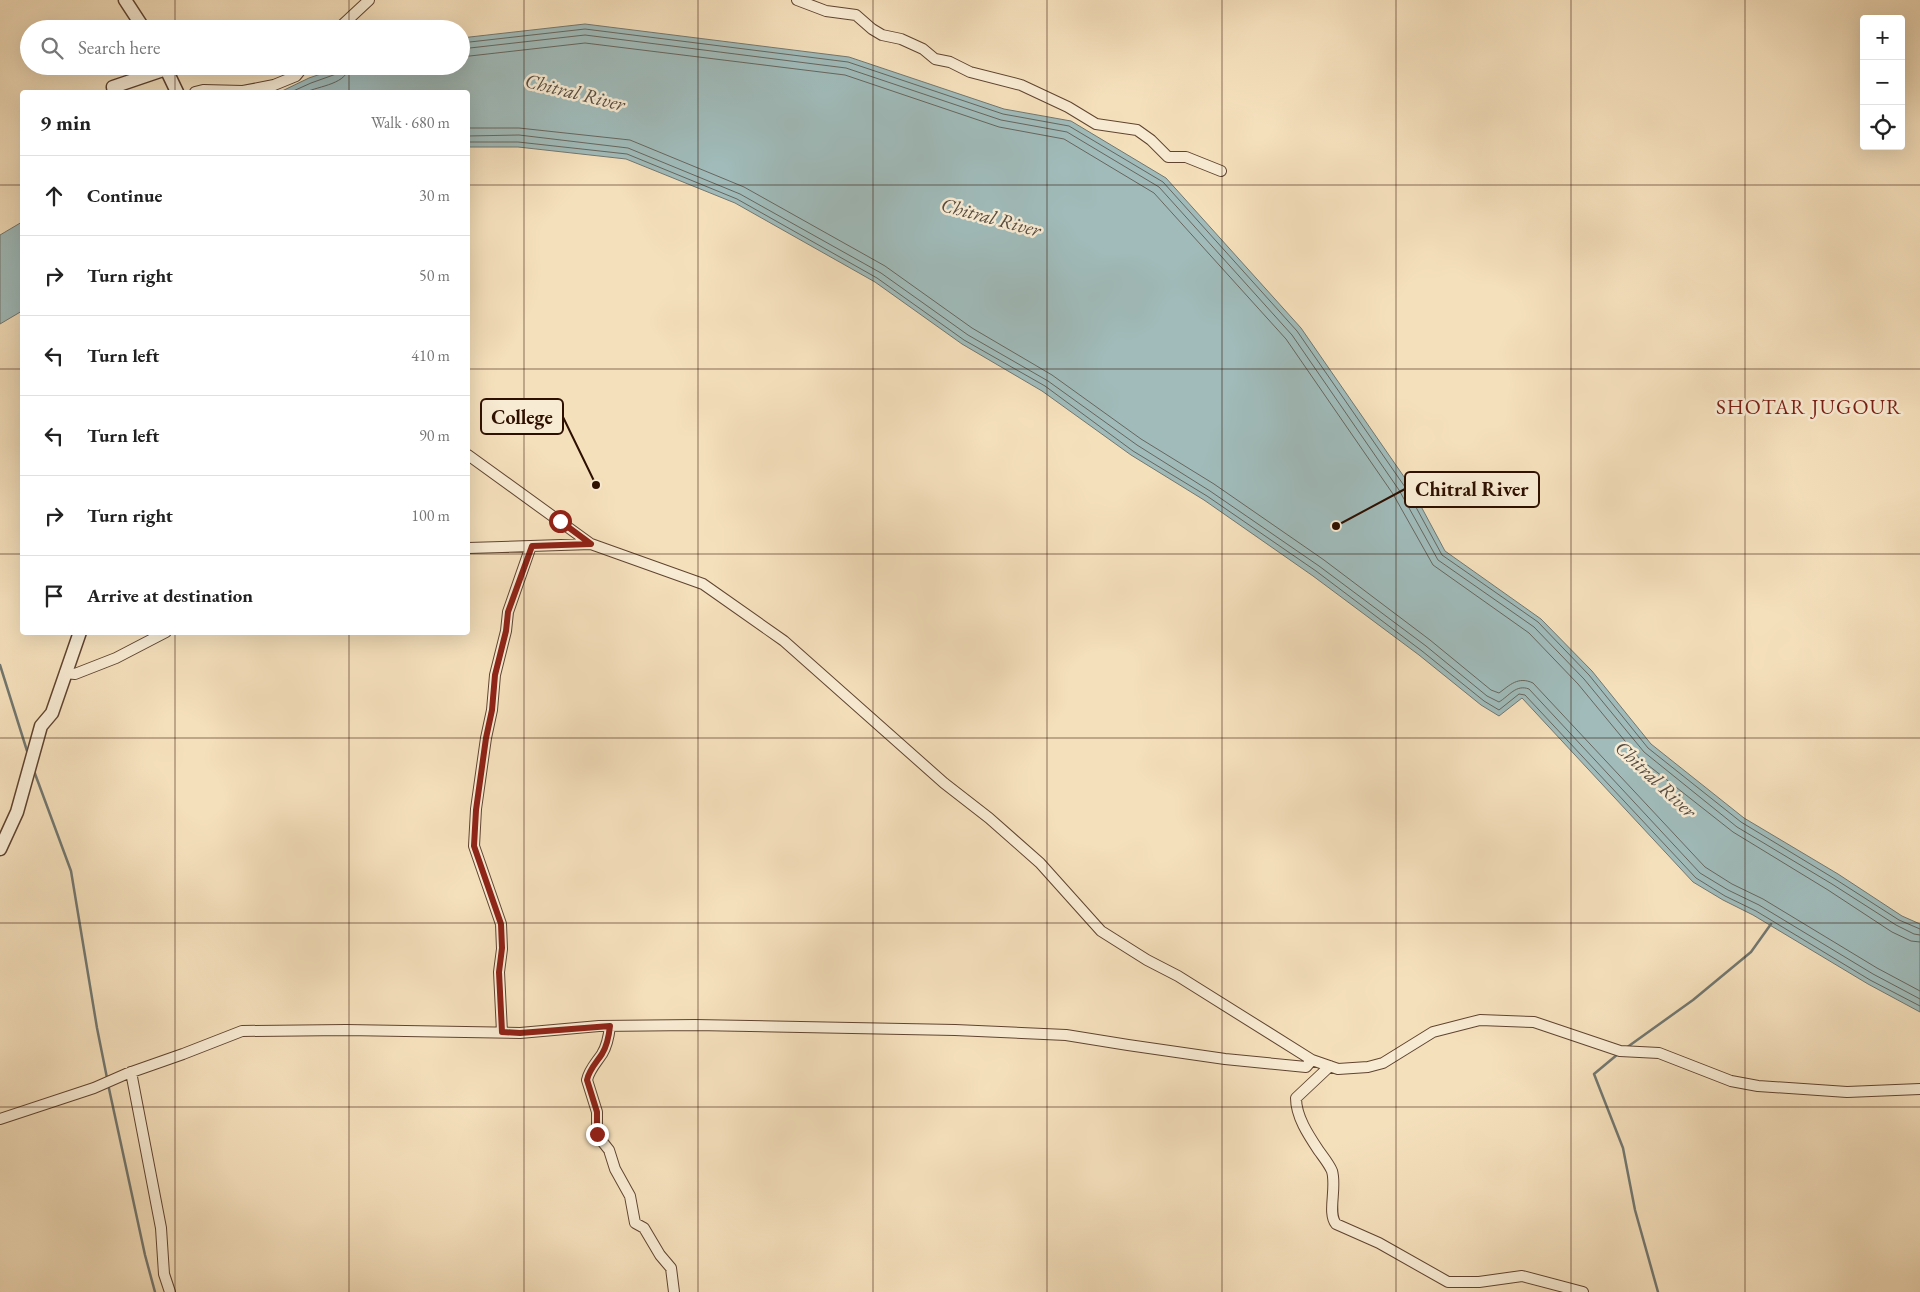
<!DOCTYPE html>
<meta charset="utf-8">
<style>
body{margin:0;font-family:"EB Garamond",serif;background:#f6f6f6;color:#222}
.controls{position:absolute;right:15px;top:15px;display:grid;overflow:hidden;border-radius:5px;box-shadow:0 5px 20px #0002}
.controls button{width:45px;height:45px;display:grid;place-items:center;padding:0;border:0;border-bottom:1px solid #e0e0e0;background:#fff;color:#222;font:25px sans-serif}
.stop{position:absolute;width:15px;height:15px;margin:-11px;border:4px solid #8f2418;border-radius:50%;background:#fff}
.stop.end{background:#8f2418;border-color:#fff;box-shadow:0 1px 5px #0008}
.list{margin:0;padding:0;list-style:none}
h2{display:flex;justify-content:space-between;align-items:center;height:65px;margin:0;padding:0 20px;font-size:21px}
h2 small{font-size:16px;font-weight:400;color:#767676}
.list li{display:grid;grid-template-columns:32px 1fr auto;gap:15px;align-items:center;box-sizing:border-box;height:80px;padding:0 20px;border-top:1px solid #e0e0e0}
.list b{display:block;font-size:19px;white-space:nowrap}
.list em{font-size:16px;font-style:normal;color:#767676}
.icon{flex:none;width:28px;height:28px;fill:none;stroke:currentColor;stroke-width:2;stroke-linecap:round;stroke-linejoin:round}
.map{position:relative;flex:none;width:1920px;height:1292px;overflow:hidden}
.search{position:absolute;background:#fff;box-shadow:0 5px 20px #0002;left:20px;top:20px;width:450px;height:55px;display:flex;align-items:center;gap:12px;box-sizing:border-box;padding:0 18px;border-radius:28px;color:#767676;font-size:19px}
.panel{position:absolute;background:#fff;box-shadow:0 5px 20px #0002;left:20px;top:90px;width:450px;height:545px;border-radius:5px}
.map>svg:first-child{display:block}
</style>
<div class="map">
<svg width="1920" height="1292" viewBox="0 0 1920 1292">
<rect width="100%" height="100%" fill="#f5e0bc"/>
<filter id="stains"><feTurbulence type="fractalNoise" baseFrequency=".004" numOctaves="4"/><feColorMatrix values="0 0 0 0 .2 0 0 0 0 .09 0 0 0 0 .02 0 0 0 .5 -.17"/></filter>
<radialGradient id="worn" r=".72"><stop offset=".6" stop-color="#630" stop-opacity="0"/><stop offset="1" stop-color="#630" stop-opacity=".3"/></radialGradient>
<!-- water -->
<path fill="#a0bbba" stroke="#727770" d="M585,24L849,57L1004,109L1071,121L1166,178L1301,328L1409,484L1445,551L1541,619L1592,671L1651,744L1744,818L1838,874L1902,916L1920,924V1012L1868,984L1753,915L1723,900L1693,882L1522,698L1499,716L1481,705L1419,655L1313,576L1204,500L1131,455L1042,391L962,344L875,282L735,203L626,159L518,147H468V92H280L309,78L344,66H461V38Z
M22,222V311L0,324V235Z"/>
<g fill="none" stroke-linecap="round" stroke-linejoin="round">
<!-- shore -->
<path stroke="#67665e" stroke-width="1" d="M461,43L585,29L848,62L1003,114L1069,126L1163,182L1297,331L1405,487L1442,555L1538,622L1589,675L1648,748L1741,822L1835,879L1899,920L1920,929
M461,49L585,35L846,68L1001,120L1067,132L1159,187L1292,335L1399,490L1438,560L1534,627L1584,679L1644,752L1737,827L1832,884L1896,925L1914,934L1920,935
M461,57L585,43L845,75L999,127L1064,139L1154,193L1286,339L1393,494L1433,565L1529,633L1578,684L1639,758L1733,832L1828,890L1892,932L1911,941L1920,942
M291,92L311,83L339,73L343,66
M306,92C319,86 348,84 349,66
M468,128H519L630,140L744,187L885,266L972,328L1052,375L1141,439L1214,484L1324,560L1430,640L1491,690L1499,693C1510,685 1518,676 1533,683L1705,867L1732,884L1763,899L1877,968L1920,991
M468,136L519,135L628,148L740,194L881,273L968,335L1048,381L1137,445L1210,491L1319,566L1426,646L1487,696L1499,702C1509,696 1516,684 1529,689L1700,873L1728,890L1759,905L1873,974L1920,999
M468,142H518L627,154L737,199L877,278L964,340L1045,386L1133,451L1207,496L1316,571L1422,651L1484,701L1499,710L1519,694L1525,695L1696,878L1725,896L1756,911L1870,980L1920,1006"/>
<!-- stream -->
<path stroke="#727770" stroke-width="2.5" d="M0,665L28,754
M34,771L71,871L97,1028L107,1078
M1626,1048L1693,1000L1751,952L1771,924
M1618,1054L1594,1074L1623,1148L1635,1210L1658,1292
M108,1084L145,1255L155,1292"/>
<!-- minor casing -->
<g stroke="#604430" stroke-width="12">
<path id="minor" d="M797,0L826,11L856,15L872,29L882,35L901,39L923,49L935,59L950,62L970,72L1021,85L1068,107L1096,124L1137,130L1151,140L1168,157H1186L1221,171
M338,29L369,0
M195,92L203,90L243,91L274,85L296,76L304,66
M468,455L591,544L703,584L784,641L944,783L989,818L1040,863L1101,931L1147,960L1178,976L1312,1060L1338,1069L1368,1067L1383,1063L1433,1032L1480,1020L1534,1022L1620,1051L1659,1053L1731,1081L1758,1086L1847,1092L1920,1089
M468,548L591,544
M65,673L75,674L116,658L166,632
M610,1026C609,1035 607,1046 602,1054C596,1063 589,1070 587,1080L597,1112V1135L609,1150L615,1169L630,1196L635,1223L644,1228L660,1255L671,1268L674,1292
M502,1032L499,972L502,949L501,924L474,846L476,809L486,738L492,710L495,675L506,631L508,612L531,546
M1330,1066L1296,1098C1296,1117 1309,1136 1319,1151C1324,1158 1329,1164 1332,1171C1337,1188 1327,1213 1336,1224L1379,1243L1448,1282H1479L1522,1276L1583,1292
M131,1072L161,1228L164,1274L170,1292
M0,1119L94,1088L126,1074L183,1054L242,1031L346,1030L520,1033L599,1026L695,1025L955,1030L1066,1035L1128,1045L1225,1059L1306,1067L1312,1060"/>
</g>
<!-- tertiary casing -->
<g stroke="#604430" stroke-width="15">
<path id="tertiary" d="M125,0L144,29
M166,69L177,92
M114,92L113,87L166,69L165,66
M0,849L17,812L41,726L52,713L80,632"/>
</g>
<!-- minor -->
<use href="#minor" stroke="#f8ebd3" stroke-width="10"/>
<!-- tertiary -->
<use href="#tertiary" stroke="#f8ebd3" stroke-width="12"/>
</g>
<g fill="none" stroke-linecap="round" stroke-linejoin="round">
<!-- route -->
<path stroke="#8f2418" stroke-width="6" d="M560,521L591,544L532,546L508,612L506,631L495,675L492,710L486,738L476,810L474,846L501,924L502,948L499,972L502,1032L520,1033L610,1026C609,1035 607,1046 602,1054C596,1063 589,1070 587,1080L597,1112V1134"/>
</g>
<!-- grid -->
<path fill="none" stroke="#2e1001" stroke-width="1" stroke-opacity="0.55" d="M175,0V29M349,0V29M524,0V1292M698,0V1292M873,0V1292M1047,0V1292M1222,0V1292M1396,0V1292M1571,0V1292M1745,0V1292M175,66V92M349,66V92M0,185H22M468,185H1920M0,369H22M468,369H1920M0,554H22M468,554H1920M175,632V1292M349,632V1292M0,738H1920M0,923H1920M0,1107H1920"/>
<g text-anchor="middle" stroke-width="5" stroke-linejoin="round" paint-order="stroke">
<!-- water labels -->
<g font-size="20" font-style="italic" fill="#564c42" stroke="#f8ebd3">
<text transform="translate(575 92) rotate(14)" y="7">Chitral River</text>
<text transform="translate(991 217) rotate(15)" y="7">Chitral River</text>
<text transform="translate(1656 779) rotate(43)" y="7">Chitral River</text>
</g>
<!-- quarter labels -->
<g font-size="21" letter-spacing="1" fill="#7a1f14" stroke="#f8ebd3">
<text x="1809" y="414">SHOTAR JUGOUR</text>
</g>
</g>
<!-- callouts -->
<path fill="none" stroke="#2e1001" stroke-width="2" d="M596 485L563 417M1336 526L1405 489"/>
<g fill="#2e1001" stroke="#f8ebd3" stroke-width="2">
<circle cx="596" cy="485" r="5"/>
<circle cx="1336" cy="526" r="5"/>
</g>
<g fill="#f8ebd3" stroke="#2e1001" stroke-width="2">
<rect x="481" y="399" width="82" height="35" rx="5"/>
<rect x="1405" y="472" width="134" height="35" rx="5"/>
</g>
<g font-size="20" text-anchor="middle" font-weight="bold" fill="#2e1001">
<text x="522" y="424">College</text>
<text x="1472" y="496">Chitral River</text>
</g>
<rect width="100%" height="100%" filter="url(#stains)"/>
<rect width="100%" height="100%" fill="url(#worn)"/>
</svg>
<div class="controls">
<button>+</button>
<button>−</button>
<button><svg class="icon" aria-label="locate" viewBox="0 0 24 24"><circle cx="12" cy="12" r="6"/><path d="M12 2v4M12 18v4M2 12h4M18 12h4"/></svg></button>
</div>
<div class="stop" style="left:560px;top:521px"></div>
<div class="stop end" style="left:597px;top:1134px"></div>
<div class="search"><svg class="icon" aria-label="search" viewBox="0 0 24 24"><circle cx="10" cy="10" r="6"/><path d="M15 15l6 6"/></svg>Search here</div>
<section class="panel">
<h2>9 min<small>Walk · 680 m</small></h2>
<ul class="list">
<li><svg class="icon" aria-label="ahead" viewBox="0 0 24 24"><path d="M12 20V5M6 11l6-6 6 6"/></svg><div><b>Continue</b></div><em>30 m</em></li>
<li><svg class="icon" aria-label="right" viewBox="0 0 24 24"><path d="M7 20v-9h11M14 6l5 5-5 5"/></svg><div><b>Turn right</b></div><em>50 m</em></li>
<li><svg class="icon" aria-label="left" viewBox="0 0 24 24"><path d="M17 20v-9H6M10 6l-5 5 5 5"/></svg><div><b>Turn left</b></div><em>410 m</em></li>
<li><svg class="icon" aria-label="left" viewBox="0 0 24 24"><path d="M17 20v-9H6M10 6l-5 5 5 5"/></svg><div><b>Turn left</b></div><em>90 m</em></li>
<li><svg class="icon" aria-label="right" viewBox="0 0 24 24"><path d="M7 20v-9h11M14 6l5 5-5 5"/></svg><div><b>Turn right</b></div><em>100 m</em></li>
<li><svg class="icon" aria-label="arrive" viewBox="0 0 24 24"><path d="M6 21V4h12l-3 4 3 4H6"/></svg><div><b>Arrive at destination</b></div></li>
</ul>
</section>
</div>
